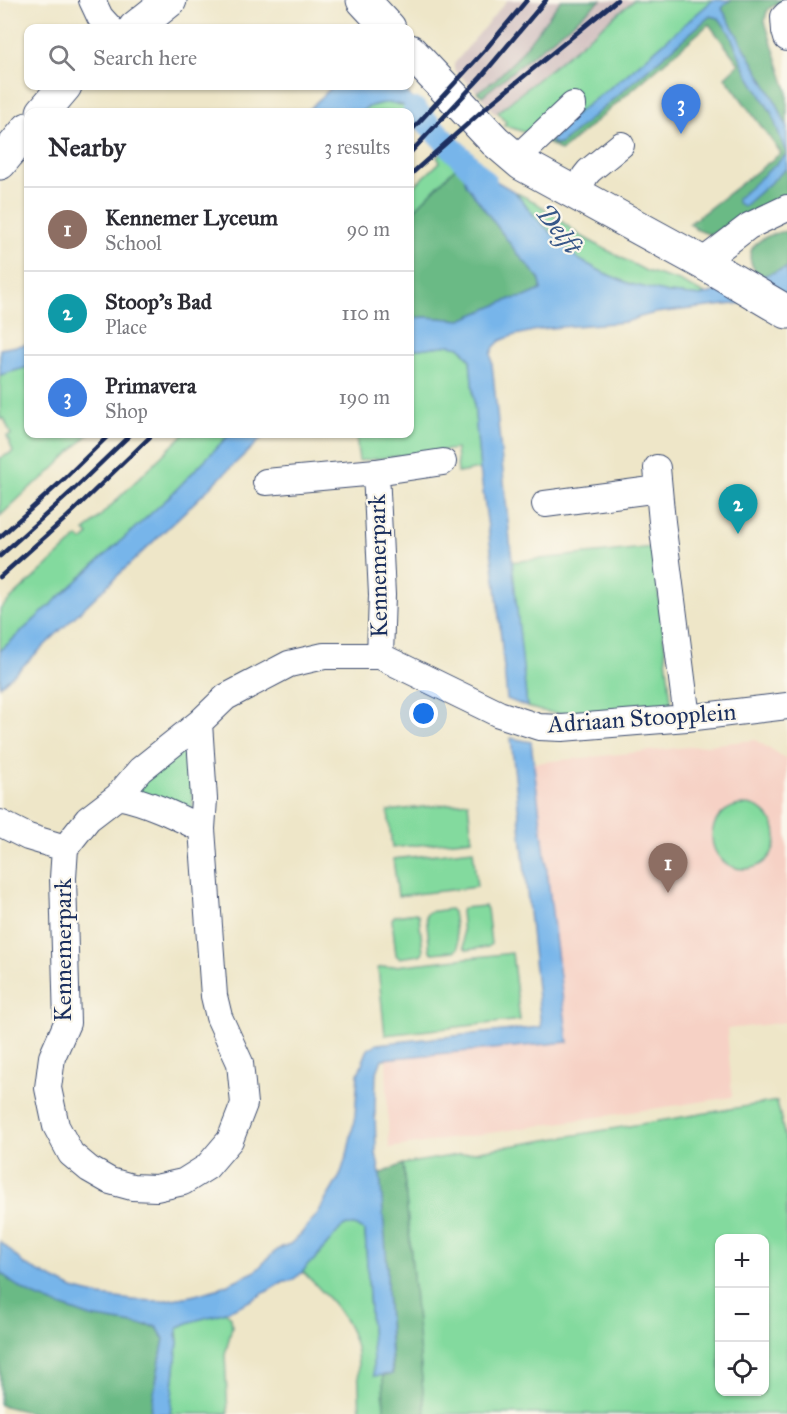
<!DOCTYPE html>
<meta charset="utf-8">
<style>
body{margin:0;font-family:"IM FELL Great Primer",serif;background:#f2f2f3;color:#2b2b33}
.controls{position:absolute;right:18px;bottom:18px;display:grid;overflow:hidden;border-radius:12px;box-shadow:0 2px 4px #0004}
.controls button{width:54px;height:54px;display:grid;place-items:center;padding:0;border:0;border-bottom:2px solid #e1e1e2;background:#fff;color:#2b2b33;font:30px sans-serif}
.you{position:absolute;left:424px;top:714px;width:21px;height:21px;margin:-15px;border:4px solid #fff;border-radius:50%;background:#1a73e8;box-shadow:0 0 0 9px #1a73e833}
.badge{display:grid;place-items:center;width:39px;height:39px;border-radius:50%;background:#c8321e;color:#fff;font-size:20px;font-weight:700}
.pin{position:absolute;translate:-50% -50px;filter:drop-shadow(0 2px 3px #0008)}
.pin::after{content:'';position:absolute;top:32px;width:21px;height:18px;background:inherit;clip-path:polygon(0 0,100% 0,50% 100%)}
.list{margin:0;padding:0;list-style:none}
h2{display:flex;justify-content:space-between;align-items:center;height:78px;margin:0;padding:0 24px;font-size:26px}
h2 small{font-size:20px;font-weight:400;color:#7c7c81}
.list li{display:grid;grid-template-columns:39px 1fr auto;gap:18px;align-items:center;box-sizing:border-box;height:84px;padding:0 24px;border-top:2px solid #e1e1e2}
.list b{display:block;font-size:22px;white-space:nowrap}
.list p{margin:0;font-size:20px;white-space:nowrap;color:#7c7c81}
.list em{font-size:20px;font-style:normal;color:#7c7c81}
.icon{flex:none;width:33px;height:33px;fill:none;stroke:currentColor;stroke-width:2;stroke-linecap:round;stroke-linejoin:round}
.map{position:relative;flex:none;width:787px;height:1414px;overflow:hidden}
.search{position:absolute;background:#fff;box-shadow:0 2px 4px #0004;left:24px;top:24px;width:390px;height:66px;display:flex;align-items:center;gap:15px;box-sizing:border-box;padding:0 21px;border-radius:12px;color:#7c7c81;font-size:22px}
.panel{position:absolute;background:#fff;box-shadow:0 2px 4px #0004;left:24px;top:108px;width:390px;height:330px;border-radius:12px}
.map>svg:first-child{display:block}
</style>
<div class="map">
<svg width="787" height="1414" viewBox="0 0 787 1414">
<rect width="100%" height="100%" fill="#fbf7ec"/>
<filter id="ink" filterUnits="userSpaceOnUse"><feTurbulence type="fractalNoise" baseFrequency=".0167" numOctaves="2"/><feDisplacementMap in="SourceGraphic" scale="12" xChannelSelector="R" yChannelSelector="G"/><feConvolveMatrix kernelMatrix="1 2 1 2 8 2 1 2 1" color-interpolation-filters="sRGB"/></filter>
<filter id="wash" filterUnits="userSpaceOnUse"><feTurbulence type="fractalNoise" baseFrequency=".008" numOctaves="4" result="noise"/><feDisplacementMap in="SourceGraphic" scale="24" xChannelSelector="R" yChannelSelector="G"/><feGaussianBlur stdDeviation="1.35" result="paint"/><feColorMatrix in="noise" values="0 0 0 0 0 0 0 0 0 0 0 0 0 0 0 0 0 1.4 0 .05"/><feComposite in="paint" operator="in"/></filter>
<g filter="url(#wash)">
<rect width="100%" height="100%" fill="#eee6c8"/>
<!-- built -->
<path fill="#f6d1c5" d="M755,740L787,759V1022L727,1029L732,1097L389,1148L386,1059L568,1042L534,763Z"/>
<!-- industrial -->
<path fill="#d1bfbf" d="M507,0H561L518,57L496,79L477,92L454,70V64Z
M601,0H634L495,114L481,97Z"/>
<!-- green -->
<path fill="#83da9e" stroke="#4f847e" stroke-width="1.5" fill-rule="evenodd" d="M634,0H713L624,77L577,113L529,134L504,125L506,122L498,112Z
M391,102L410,109L407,112H360C369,105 380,104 391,102Z
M447,150L461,162L410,214V190L440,162L437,157Z
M515,192L535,202L560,220L579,235L646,271L679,281L705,294L701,296L668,293L630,284L604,273L578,259L535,217Z
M450,345L459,347L470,359L480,469L458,473L456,449L359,461L356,434H410V350Z
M28,367V434H89L45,477L32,486L0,516V458L13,452L7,436L11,435L4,418L1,419L0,418V375Z
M184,434H230L168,498L0,651V609L78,537L82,541L89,535L85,531Z
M653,547L672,709C626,712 572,722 527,707L511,562Z
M190,744L193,814L142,796L136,783Z
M468,802L472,839L392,848L388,811Z
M712 837a32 32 0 1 1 64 0a32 32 0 1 1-64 0Z
M473,850L477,887L398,896L393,859Z
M485,906L487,909L491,944L488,947L467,950L464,947L461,911L463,908Z
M450,909L453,912L458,948L454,951L433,953L430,951L426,915L429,912Z
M416,913L419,916L423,952L420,955L399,958L396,955L392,919L395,916Z
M512,953L520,1020L385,1035L378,968Z
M777,1101L787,1147V1414H425L403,1164ZM720,1238H764V1392H720Z
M347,1225C354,1225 360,1227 365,1232L374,1375L383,1376L384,1414H360C359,1394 359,1373 357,1353C352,1319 326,1295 303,1272L307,1265L313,1261L341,1228Z
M225,1312L231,1317L232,1327L225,1355L228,1414H170L178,1342L177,1329C186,1320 212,1317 225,1312Z"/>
<!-- forest -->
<path fill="#6aba85" stroke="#427472" stroke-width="1.5" d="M561,0H601L482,96L477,92L496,79L518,57Z
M730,0H787C775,7 766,3 765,22L787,90V128L777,104L722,9L724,5Z
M710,16L719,18L729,32L747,73L771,112L787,153L745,205L787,168V196L738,219L711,235L695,229L696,228L689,224L781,153L725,77L739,64L709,24L561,151L546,142L551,139L553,144C558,146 560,144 564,141Z
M461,162L466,184L468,187L517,253L539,278L541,285V290L525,297L511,299L461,320L426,317L410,318V214Z
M787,231V268L763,276C756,272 753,270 751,262C745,242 772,233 787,231Z
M403,1164L425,1414H384L383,1376L393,1374L387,1291V1264L380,1174Z
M0,1271L11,1282L55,1304L91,1317L140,1325L157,1327L164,1339L150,1414H36L0,1405Z"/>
<!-- water -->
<path fill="#77b5ea" stroke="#4972a4" stroke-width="1.5" d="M713,0H730L724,5L722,9L777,104L787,128V168L745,205L743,206L737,202V199L785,156L786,153L771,112L747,73L729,32L719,18L710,16L564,141L560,144L553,143L551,140L577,113L624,77Z
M333,86H402L430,120V126C425,121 421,116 416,112C400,100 375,100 360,112H306Z
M465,159L482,173L515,192L535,217L578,259L604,273L630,284L668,293L701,296L787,268V298L655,313L640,317L626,322L561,327L541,329L512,336L500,341L494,347L491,354L527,707L507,699L496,587L480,469L470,359L460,347L450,345L410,350V318L426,317L461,320L511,299L525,297L541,290V285L539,278L517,253L468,187L466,184L461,162Z
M28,344V367L0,375V349Z
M230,434H266L22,667L0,686V651L168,498Z
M511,738L531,742L568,1042L382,1059L376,1075L375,1108L376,1153L380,1174L387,1265V1291L392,1374L374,1376L365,1232C360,1227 354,1225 347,1225L341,1228L313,1261L307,1265L303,1272L291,1281H284C265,1293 246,1304 225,1312C210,1318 193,1319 179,1327L176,1334L178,1342L170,1414H150L164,1339L157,1327L148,1325H140L91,1317L55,1304L30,1294L11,1282L0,1271V1241L25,1265L73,1289L99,1296L133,1300L160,1301L191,1296L217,1289L256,1271L272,1254L282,1247L290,1244L300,1235L318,1213L340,1176L348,1151L355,1116L358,1074L368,1049L377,1044L541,1027Z"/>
<!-- pier -->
<path fill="#eee6c8" d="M422,104L443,130V133L439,137L414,112Z"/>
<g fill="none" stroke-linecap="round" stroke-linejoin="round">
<!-- canal -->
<path stroke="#77b5ea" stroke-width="24" d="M415,110L485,182"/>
</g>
</g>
<g filter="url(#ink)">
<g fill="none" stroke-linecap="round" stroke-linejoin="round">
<!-- minor casing -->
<g stroke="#3b4a6e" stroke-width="28">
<path id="minor" d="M92,0L100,17L110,28
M787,14L784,17L785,31L787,38
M516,159L573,105
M577,193L585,176L589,171L621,145
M702,262L749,226L787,208
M657,468L662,522L687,718
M266,482L376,472
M545,504L659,489
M380,656L382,595L376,472L443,462
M199,723L204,799L202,829L214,996L219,1017L240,1063L244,1104L230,1140L207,1167L183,1182L156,1188L132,1187L110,1181L89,1169L71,1154L56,1126L48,1088L52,1057L67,1023L63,878L65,848L88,819L118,796L140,770L199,723L226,697L289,664L324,656H380L499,714L539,727L562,728L687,718L787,706
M118,796C148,802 174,815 202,829
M0,823L28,837L65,848"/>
</g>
<!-- major casing -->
<g stroke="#3b4a6e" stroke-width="35">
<path id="major" d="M363,0L389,28
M135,28L170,0
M410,51L495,141L522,164L714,269L787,312
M43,112L65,86
M0,163L28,129"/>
</g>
<!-- minor -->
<use href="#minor" stroke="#fff" stroke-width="26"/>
<!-- major -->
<use href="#major" stroke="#fff" stroke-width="33"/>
<!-- rail -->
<path stroke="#1b2f5e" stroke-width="4.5" d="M410,132L485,50L527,0
M410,153L481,77L546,0
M410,175L489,105L617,0
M0,537L63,480L110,434
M0,556L71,492L131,434
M0,577L66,518L153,434"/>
</g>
</g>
<g text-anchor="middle" stroke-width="4.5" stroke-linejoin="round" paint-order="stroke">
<!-- street labels -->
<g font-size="24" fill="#1b2f5e" stroke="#fbf7ec">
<text transform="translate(378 566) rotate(-91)" y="8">Kennemerpark</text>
<text transform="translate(642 718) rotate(-4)" y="8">Adriaan Stoopplein</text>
<text transform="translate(63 950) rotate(-90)" y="8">Kennemerpark</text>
</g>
<!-- water labels -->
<g font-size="26" font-style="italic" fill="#375788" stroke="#fbf7ec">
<text transform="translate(559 229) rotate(52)" y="9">Delft</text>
</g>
</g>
</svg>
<div class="controls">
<button>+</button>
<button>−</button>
<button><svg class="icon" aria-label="locate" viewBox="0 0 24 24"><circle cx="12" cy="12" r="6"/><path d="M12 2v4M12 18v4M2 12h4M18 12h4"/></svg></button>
</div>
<div class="you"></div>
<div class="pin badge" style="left:668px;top:893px;background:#8d6e63">1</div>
<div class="pin badge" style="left:738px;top:534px;background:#0f9aa8">2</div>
<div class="pin badge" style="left:681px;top:134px;background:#3f7fe0">3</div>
<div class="search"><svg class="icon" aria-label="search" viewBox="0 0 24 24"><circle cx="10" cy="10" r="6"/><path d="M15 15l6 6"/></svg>Search here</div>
<section class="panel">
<h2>Nearby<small>3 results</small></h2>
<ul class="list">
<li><span class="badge" style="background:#8d6e63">1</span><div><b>Kennemer Lyceum</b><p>School</p></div><em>90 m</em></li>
<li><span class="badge" style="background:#0f9aa8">2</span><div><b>Stoop's Bad</b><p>Place</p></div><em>110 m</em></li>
<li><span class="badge" style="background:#3f7fe0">3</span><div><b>Primavera</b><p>Shop</p></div><em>190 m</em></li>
</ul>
</section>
</div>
